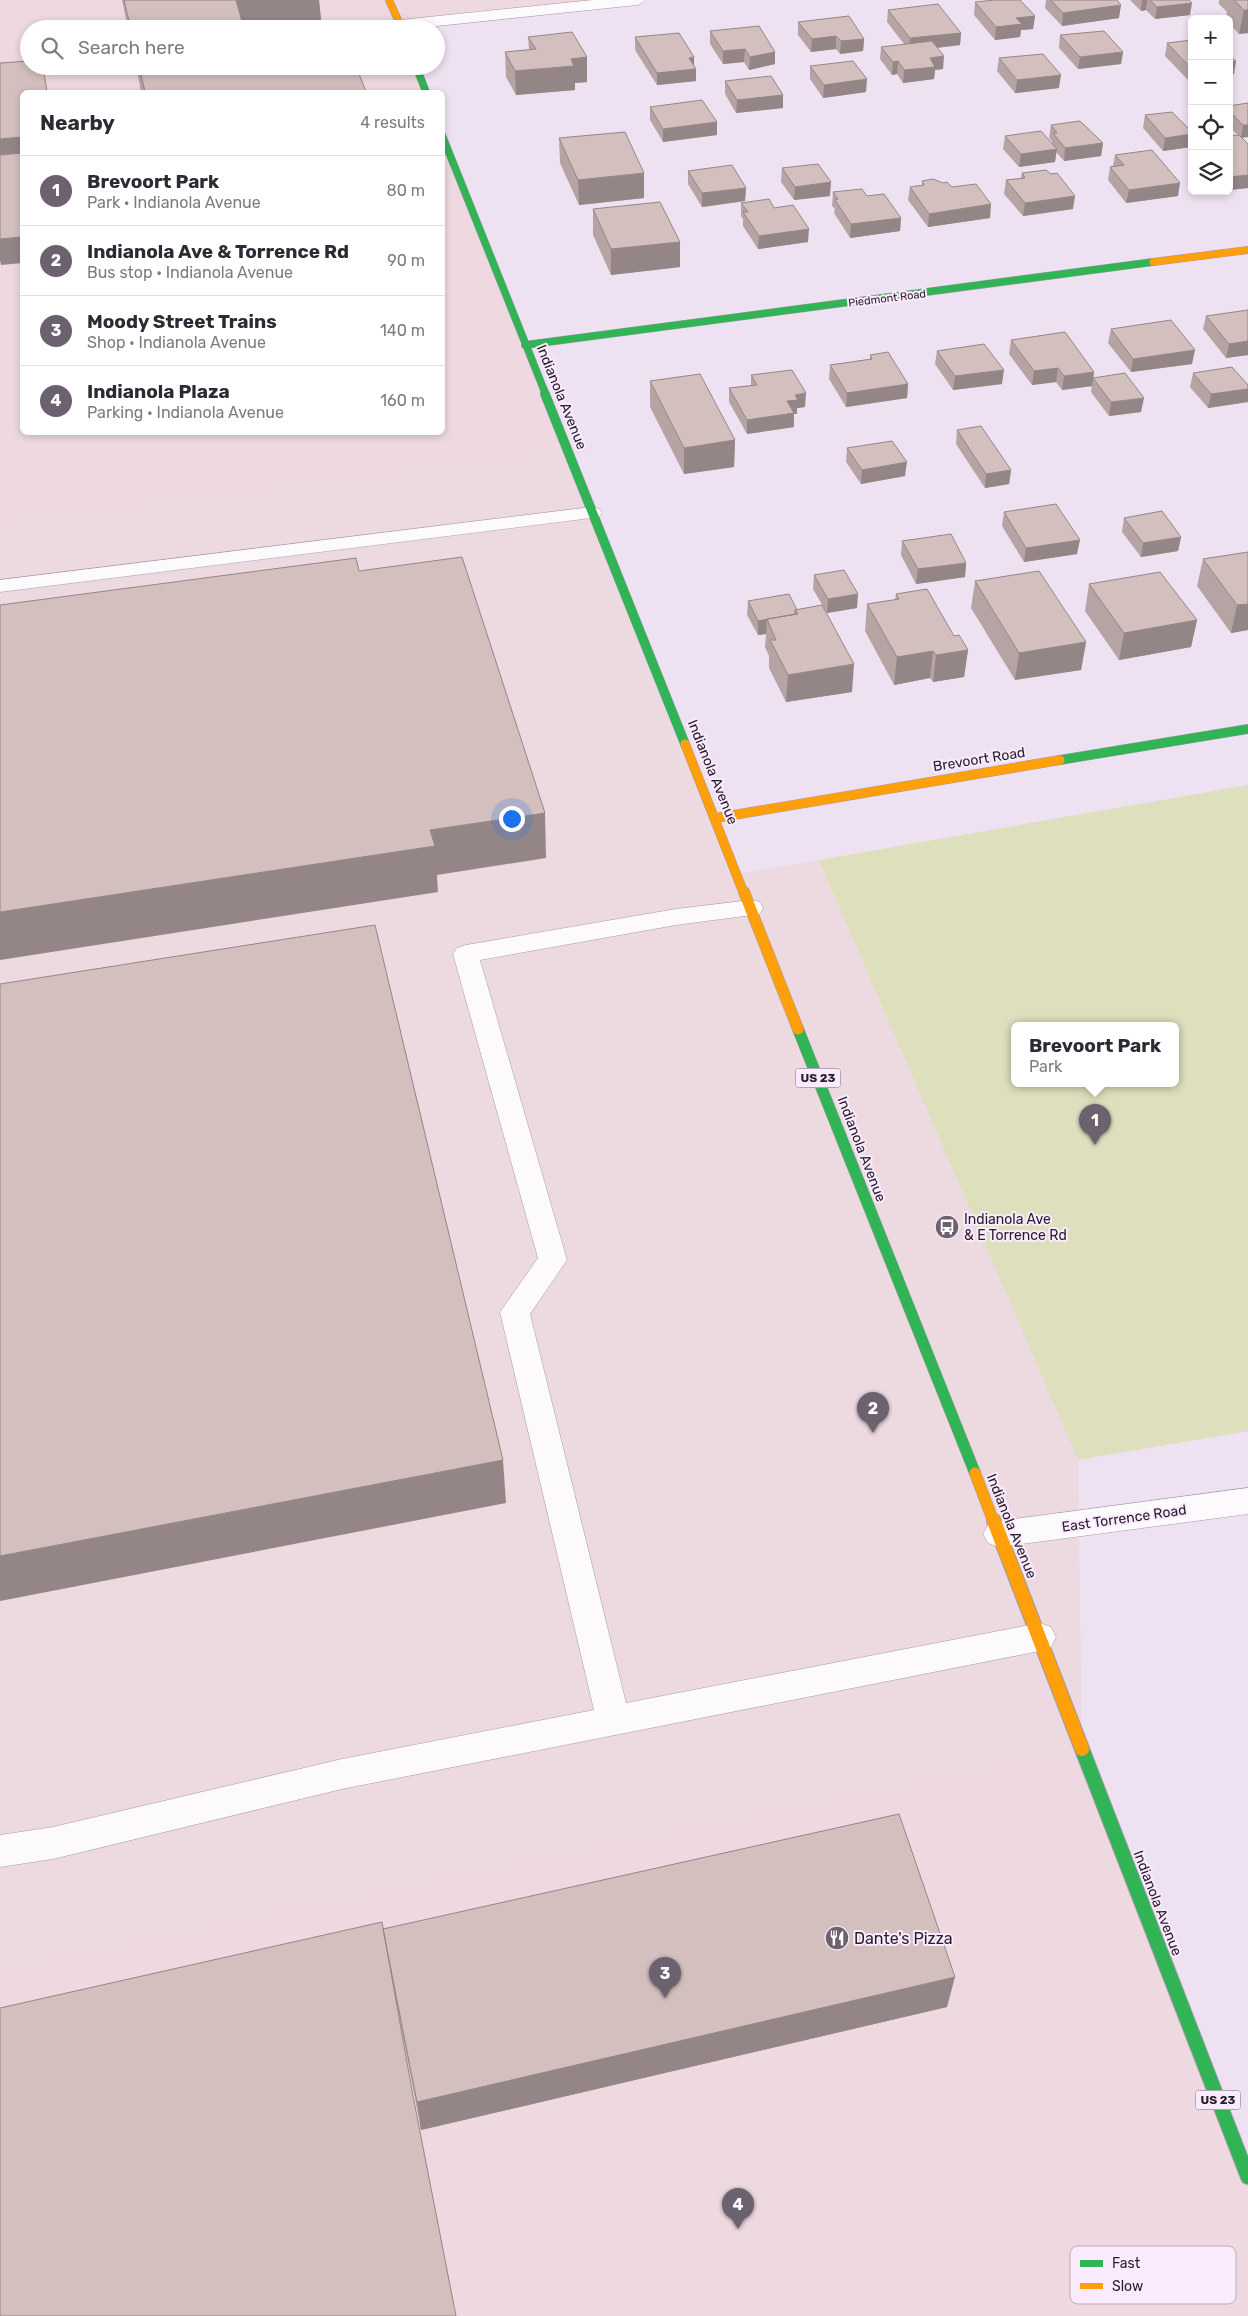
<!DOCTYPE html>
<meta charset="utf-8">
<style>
body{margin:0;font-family:Rubik,sans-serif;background:#f7f7f7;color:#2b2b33}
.controls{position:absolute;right:15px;top:15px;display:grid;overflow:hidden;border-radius:8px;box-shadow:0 2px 8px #0003}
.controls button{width:45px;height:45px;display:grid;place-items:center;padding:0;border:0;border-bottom:1px solid #e1e1e2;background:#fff;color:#2b2b33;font:25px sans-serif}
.you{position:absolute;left:511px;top:818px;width:18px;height:18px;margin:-12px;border:4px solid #fff;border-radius:50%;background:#1a73e8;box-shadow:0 0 0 8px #1a73e833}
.badge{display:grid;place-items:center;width:32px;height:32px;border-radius:50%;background:#6c626f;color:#fff;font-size:16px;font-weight:700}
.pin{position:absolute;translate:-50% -41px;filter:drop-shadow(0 1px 2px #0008)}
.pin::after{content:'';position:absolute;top:26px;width:18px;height:15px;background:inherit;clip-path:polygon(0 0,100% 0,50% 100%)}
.popup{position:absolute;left:1011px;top:1022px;width:168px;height:65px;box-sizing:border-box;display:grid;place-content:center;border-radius:8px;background:#fff;filter:drop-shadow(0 1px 4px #0005);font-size:16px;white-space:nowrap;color:#7c7c81}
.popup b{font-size:19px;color:#2b2b33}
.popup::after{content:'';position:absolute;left:50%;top:100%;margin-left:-10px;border:10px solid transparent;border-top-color:#fff}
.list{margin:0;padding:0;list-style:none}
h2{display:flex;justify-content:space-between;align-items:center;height:65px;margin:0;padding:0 20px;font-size:21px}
h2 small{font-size:16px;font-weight:400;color:#7c7c81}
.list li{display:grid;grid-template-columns:32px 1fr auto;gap:15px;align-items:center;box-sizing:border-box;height:70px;padding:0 20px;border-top:1px solid #e1e1e2}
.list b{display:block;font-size:19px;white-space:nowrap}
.list p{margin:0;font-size:16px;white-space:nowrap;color:#7c7c81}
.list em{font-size:16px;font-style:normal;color:#7c7c81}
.icon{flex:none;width:28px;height:28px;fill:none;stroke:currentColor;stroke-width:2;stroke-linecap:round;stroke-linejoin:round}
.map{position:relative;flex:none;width:1248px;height:2316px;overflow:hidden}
.search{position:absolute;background:#fff;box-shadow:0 2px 8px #0003;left:20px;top:20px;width:425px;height:55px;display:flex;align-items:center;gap:12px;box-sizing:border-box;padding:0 18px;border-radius:28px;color:#7c7c81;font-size:19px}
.panel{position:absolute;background:#fff;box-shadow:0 2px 8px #0003;left:20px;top:90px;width:425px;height:345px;border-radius:8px}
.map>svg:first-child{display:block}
</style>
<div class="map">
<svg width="1248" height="2316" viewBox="0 0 1248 2316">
<rect width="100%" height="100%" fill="#eee1f2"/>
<!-- commercial -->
<path fill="#edd9df" d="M0,0H643L399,29H29V66H414L424,92H22V432H442L443,139L565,453L0,525Z
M1082,1748L1248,2169V2316H0V1967Z"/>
<!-- industrial -->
<path fill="#edd9e0" d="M565,453L730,875L819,860L1078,1460L1082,1748L0,1967V525Z"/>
<!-- green -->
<path fill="#dddfbd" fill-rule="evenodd" d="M1248,785V1431L1078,1460L819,860ZM1015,1026H1175V1084H1015Z"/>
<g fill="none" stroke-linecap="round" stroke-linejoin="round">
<!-- lane casing -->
<g stroke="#a49ba8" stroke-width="1">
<path id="lane" d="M592,507L599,509L602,513L599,517L0,592V580Z
M751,900L760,902L763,908L760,914L676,925L480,960L567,1260L530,1314L626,1703L1040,1623L1051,1627L1056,1637L1051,1647L1040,1651L342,1789L53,1859L0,1867V1835L53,1827L342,1759L594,1710L500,1312L538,1258L453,954L457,948L466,945L676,909Z"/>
</g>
<!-- street casing -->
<g stroke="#a49ba8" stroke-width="1">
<path id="street" d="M593,0H645L642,3L637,5L409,29H396L392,25L394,22L400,20Z
M1248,1488V1514L999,1547L988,1543L983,1534L988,1525L999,1521Z"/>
</g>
<!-- fast-far3 casing -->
<g stroke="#a49ba8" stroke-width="8">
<path id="fast-far3" d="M416,66L426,92
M442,135L546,395
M525,345L1153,262"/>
</g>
<!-- fast-far2 casing -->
<g stroke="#a49ba8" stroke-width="10">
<path id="fast-far2" d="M545,394L685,744
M1060,760L1248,729"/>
</g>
<!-- fast-far1 casing -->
<g stroke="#a49ba8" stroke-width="12">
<path id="fast-far1" d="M798,1029L975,1473"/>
</g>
<!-- fast casing -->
<g stroke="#a49ba8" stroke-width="16">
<path id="fast" d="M1082,1749L1248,2177"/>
</g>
<!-- slow-far3 casing -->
<g stroke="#a49ba8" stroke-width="8">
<path id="slow-far3" d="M389,0L402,29
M1153,262L1248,250"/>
</g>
<!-- slow-far2 casing -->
<g stroke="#a49ba8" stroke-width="10">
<path id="slow-far2" d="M685,744L744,894
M716,818L1060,760"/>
</g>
<!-- slow-far1 casing -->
<g stroke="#a49ba8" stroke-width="12">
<path id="slow-far1" d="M744,892L798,1029
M975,1473L994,1523"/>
</g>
<!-- slow casing -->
<g stroke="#a49ba8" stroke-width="16">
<path id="slow" d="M994,1521L1082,1749"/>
</g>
<!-- lane -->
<use href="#lane" fill="#fcfafd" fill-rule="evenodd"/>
<!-- street -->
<use href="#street" fill="#fcfafd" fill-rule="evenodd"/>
<!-- fast-far3 -->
<use href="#fast-far3" stroke="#30b455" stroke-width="7"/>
<!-- fast-far2 -->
<use href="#fast-far2" stroke="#30b455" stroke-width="9"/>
<!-- fast-far1 -->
<use href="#fast-far1" stroke="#30b455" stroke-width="11"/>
<!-- fast -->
<use href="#fast" stroke="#30b455" stroke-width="14"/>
<!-- slow-far3 -->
<use href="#slow-far3" stroke="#ff9f0a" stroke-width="7"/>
<!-- slow-far2 -->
<use href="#slow-far2" stroke="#ff9f0a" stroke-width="9"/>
<!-- slow-far1 -->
<use href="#slow-far1" stroke="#ff9f0a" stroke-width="11"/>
<!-- slow -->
<use href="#slow" stroke="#ff9f0a" stroke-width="14"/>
</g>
<!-- wall -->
<path fill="#b6a4a4" d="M122,0H319L322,29H128Z
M1046,0H1117L1119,18L1062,26L1045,8Z
M1130,0H1189L1190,15L1155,19L1146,10L1141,11Z
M1219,0H1248V33L1239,34L1229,23V19H1226L1227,12L1219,4Z
M975,2L1035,16L1033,29L1021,30L1020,37L995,40L974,15Z
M888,10L961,33L960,45L937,48L943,69L935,70L934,79L903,83L897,74L892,75L880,59L881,47L904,44L887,22Z
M798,22L864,39L863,51L840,54L836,49L811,52L798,35Z
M710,31L775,52V64L749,70L744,62L723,64L710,44Z
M1060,35L1123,52L1121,64L1078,69L1059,48Z
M528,37L587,57V82L575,83V90L516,95L506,77L505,52L529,50Z
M635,37L694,66L696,81L657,85L635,50Z
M1192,40V80H1188L1165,56L1167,43Z
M999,58L1059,88L1015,93L997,71Z
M136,66H255L256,68L366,92H141Z
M810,66L866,92L823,98L810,79Z
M725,81L783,95V108L736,113L725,94Z
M1248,103L1242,138L1248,144V188L1229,190L1238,135L1229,127V106Z
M650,107L717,122V135L663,142L650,120Z
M1145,115L1191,147L1163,151L1143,128Z
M1051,125L1103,143L1101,156L1064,161L1056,152L1055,162L1019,167L1003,149L1005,136L1052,143V141L1049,138Z
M559,138L644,198L579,205L560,163Z
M1115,155L1178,196L1126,203L1108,180L1110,167L1113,166Z
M782,168L830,196L794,200L781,182Z
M688,171L746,188L745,201L702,207L688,184Z
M1022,173L1051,174L1073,209L1023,216L1004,194L1006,180L1021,178Z
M922,181L952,187L990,218L928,227L908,200L910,187L922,186Z
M833,192L867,196L901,218L900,231L850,238L834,213L835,209L832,206Z
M741,203L774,208L808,242L758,249L743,226V219L741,216Z
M593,209L680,242V267L611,275L593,235Z
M1248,310V355L1226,358L1203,329L1206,316Z
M1111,329L1192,364L1131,372L1108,343Z
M1011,340L1094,372L1092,386L1062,390L1056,382L1032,385L1009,354Z
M937,351L1002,384L953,390L935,364Z
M870,355L908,384L907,398L846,407L829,379L830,365L870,359Z
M1193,373L1248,385V402L1208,408L1190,387Z
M751,375L805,407L797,408V414H794V427L747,434L729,402V388L751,385Z
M1093,378L1141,412L1109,416L1091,392Z
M650,381L735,440L734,467L684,474L650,407Z
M957,430L1011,470L1009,484L985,488L956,444Z
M847,448L905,476L861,484L846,462Z
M1004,512L1077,554L1024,562L1002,526Z
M1124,518L1181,537L1178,551L1141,557L1122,532Z
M902,541L966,563L965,577L916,584L901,555Z
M1248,552V630L1231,633L1197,586L1203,559Z
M814,575L857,608L827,613L813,589Z
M975,581L1086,642L1081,670L1015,680L971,608Z
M1089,584L1197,620L1191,647L1119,660L1085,611Z
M896,594L954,636L968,650L964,677L933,682L930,678L894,685L865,631L867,604L895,600Z
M748,601L797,610L852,692L786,702L769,668V656L765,647L766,634L758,635L747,615Z
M383,1929L947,2007L421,2130L391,1974L413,2096L0,2316Z"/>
<!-- shaded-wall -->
<path fill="#948686" d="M235,0H319L322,29H238Z
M1142,0H1147L1146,10L1141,11Z
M1192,3L1190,15L1155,19L1157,7Z
M1121,5L1119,18L1062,26L1063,13Z
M1244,10H1248V33L1239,34Z
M1035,16L1033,29L1021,30L1020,37L995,40L996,27L1016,18Z
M961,33L960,45L909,51L910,38Z
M836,36V49L811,52L812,39Z
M864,39L863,51L840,54L841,41Z
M745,49L744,62L723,64V51Z
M775,52V64L749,70L750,57Z
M1123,52L1121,64L1078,69L1080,57Z
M944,56L943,69L935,70L934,79L903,83L904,70L930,58Z
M587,57V82L575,83V90L516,95L515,71L571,59Z
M694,57V69H696V81L657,85V73L689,58Z
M898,61L897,74L892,75L893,62Z
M1236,61L1234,74L1229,75V62Z
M1190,67H1192V80H1188Z
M1061,75L1059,88L1015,93L1017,80Z
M867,79L866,92L823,98L824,85Z
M783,95V108L736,113L737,100Z
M717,122V135L663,142V129Z
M1243,125H1248V137L1241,138Z
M1192,134L1191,147L1163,151L1165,138Z
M22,137V162L0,165V139Z
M1103,143L1101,156L1064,161L1065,148Z
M1057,149L1055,162L1019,167L1021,154Z
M644,173V198L579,205L578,180Z
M1248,175V188L1229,190V177Z
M831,182L830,196L794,200L795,187Z
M1180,183L1178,196L1126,203L1129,190Z
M746,188L745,201L702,207V193Z
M1075,196L1073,209L1023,216L1025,203Z
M991,204L990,218L928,227L929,214Z
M901,218L900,231L850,238L851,224Z
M809,229L808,242L758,249L759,236Z
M22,237V263L1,265L0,260V239Z
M680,242V267L611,275V249Z
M1248,341V355L1226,358L1229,344Z
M1195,350L1192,364L1131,372L1133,359Z
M1058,368L1056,382L1032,385L1034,371Z
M1004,370L1002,384L953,390L955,376Z
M1094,372L1092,386L1062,390L1064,376Z
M908,384L907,398L846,407L847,393Z
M1248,389V402L1208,408L1211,394Z
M806,393L805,407L797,408V414H794V427L747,434V420L787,401L795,395Z
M1144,398L1141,412L1109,416L1111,402Z
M735,440L734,467L684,474V448Z
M907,462L905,476L861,484L862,470Z
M1011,470L1009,484L985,488L986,474Z
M1181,537L1178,551L1141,557L1143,543Z
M1080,540L1077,554L1024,562L1026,548Z
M966,563L965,577L916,584L918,569Z
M858,594L857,608L827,613L828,599Z
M1248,604V630L1231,633L1237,605Z
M767,619L766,634L758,635V621Z
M1197,620L1191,647L1119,660L1124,633Z
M1086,642L1081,670L1015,680L1019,653Z
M968,650L964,677L933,682L936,655Z
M933,651L930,678L894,685L897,657Z
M854,664L852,692L786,702L788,675Z
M545,813L546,858L437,875L438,892L0,960V912L430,830Z
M503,1460L506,1503L0,1601V1556Z
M955,1977L947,2007L421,2130L417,2102Z"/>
<!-- building -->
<path fill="#d4bfbf" stroke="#948686" d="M124,0H236L244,29H131Z
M995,0H1020L1035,16L1016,18L1022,24L996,27L975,2Z
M1051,0H1117L1121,5L1063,13Z
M1150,0H1189L1192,3L1157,7Z
M1234,0H1248V10H1244Z
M938,4L961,33L910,38L888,10Z
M849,16L864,39L841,41L836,36L812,39L798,22Z
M759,26L775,52L750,57L745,49L723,51L710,31Z
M1104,31L1123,52L1080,57L1060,35Z
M572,32L587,57L571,59L574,66L515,71L505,52L536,49L528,37Z
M679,33L694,57L689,58L696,69L657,73L635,37Z
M1192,40V67H1190L1167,43Z
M932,41L944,56L930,58L935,67L904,70L898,61L893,62L881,47Z
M1043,54L1061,75L1017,80L999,58Z
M1229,55L1236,61L1229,62Z
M29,61V66H43L47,92H22V137L0,139V63Z
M853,61L867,79L824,85L810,66Z
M139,66H255L256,68L275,66H356L366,92H145Z
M771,76L783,95L737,100L725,81Z
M702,100L717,122L663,129L650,107Z
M1248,103V125H1243L1229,111V106Z
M1172,112L1192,132V134L1165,138L1145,115Z
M1080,121L1103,143L1065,148L1053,133H1057L1051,125Z
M1041,131L1057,149L1021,154L1005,136Z
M625,132L644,173L578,180L559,138Z
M1239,135L1248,144V175L1229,177V136Z
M1152,150L1180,183L1129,190L1110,167L1124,165L1115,155Z
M22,153V237L0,239V155Z
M818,164L831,182L795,187L782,168Z
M732,165L746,188L702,193L688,171Z
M1046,170L1051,174L1057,173L1075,196L1025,203L1006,180L1025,178L1022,173Z
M933,179L943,183L947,182L952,187L976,184L991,204L929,214L910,187L924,185L922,181Z
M862,189L867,196L884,194L901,218L851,224L835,200L838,199L833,192Z
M769,199L774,208L793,205L809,229L759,236L743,212H748L741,203Z
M660,202L680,242L611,249L593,209Z
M1248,310V341L1229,344L1206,316Z
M1171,320L1195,350L1133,359L1111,329Z
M1065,332L1094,372L1064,376L1058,368L1034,371L1011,340Z
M984,344L1004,370L955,376L937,351Z
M888,352L908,384L847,393L830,365L872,359L870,355Z
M1232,367L1248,385V389L1211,394L1193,373Z
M792,370L806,393L795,395L798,400L787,401L794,413L747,420L729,388L757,385L751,375Z
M1125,373L1144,398L1111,402L1093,378Z
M700,374L735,440L684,448L650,381Z
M981,426L1011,470L986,474L957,430Z
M892,441L907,462L862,470L847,448Z
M1056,504L1080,540L1026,548L1004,512Z
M1162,511L1181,537L1143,543L1124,518Z
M951,534L966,563L918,569L902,541Z
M1248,552V604L1237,605L1203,559Z
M462,557L545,813L430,830L435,846L0,912V605L356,558L359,571Z
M844,570L858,594L828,599L814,575Z
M1039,571L1086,642L1019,653L975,581Z
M1160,572L1197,620L1124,633L1089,584Z
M927,589L954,636L959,635L968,650L936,655L933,651L897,657L867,604L899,599L896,594Z
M789,594L797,610H795V614L758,621L748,601Z
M822,605L854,664L788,675L770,640H776L767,619L798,614L795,610Z
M375,925L503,1460L0,1556V984Z
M899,1814L955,1977L417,2102L383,1929Z
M382,1922L413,2096L456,2316H0V2008Z"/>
<!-- icons -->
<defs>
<g id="bus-disc" transform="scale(1.25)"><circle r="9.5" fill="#6c626f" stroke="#faebfe"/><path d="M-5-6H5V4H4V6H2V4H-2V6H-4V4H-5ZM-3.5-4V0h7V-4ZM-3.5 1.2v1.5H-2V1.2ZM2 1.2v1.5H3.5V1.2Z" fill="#fff"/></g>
<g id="restaurant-disc" transform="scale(1.25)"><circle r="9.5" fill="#6c626f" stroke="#faebfe"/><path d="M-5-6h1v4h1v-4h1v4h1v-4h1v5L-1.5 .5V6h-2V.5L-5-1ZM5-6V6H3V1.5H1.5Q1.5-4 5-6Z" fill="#fff"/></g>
</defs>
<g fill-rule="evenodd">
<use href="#bus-disc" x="947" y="1227"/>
<use href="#restaurant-disc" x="837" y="1938"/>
</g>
<g text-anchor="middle" stroke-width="4" stroke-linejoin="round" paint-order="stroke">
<!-- far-street labels -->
<g font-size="11" fill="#261d29" stroke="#faebfe">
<text transform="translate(887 298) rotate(-7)" y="4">Piedmont Road</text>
</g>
<!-- shield labels -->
<g fill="#faebfe" stroke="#665b69" stroke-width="1">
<rect x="795.5" y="1068.5" width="45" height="19" rx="4"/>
<rect x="1195.5" y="2090.5" width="45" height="19" rx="4"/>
</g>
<g font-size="12" font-weight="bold" fill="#261d29">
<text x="818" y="1082">US 23</text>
<text x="1218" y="2104">US 23</text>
</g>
<!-- street labels -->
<g font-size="14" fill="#261d29" stroke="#faebfe">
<text transform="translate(562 397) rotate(68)" y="5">Indianola Avenue</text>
<text transform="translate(979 759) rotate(-9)" y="5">Brevoort Road</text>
<text transform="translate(713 772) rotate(68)" y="5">Indianola Avenue</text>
<text transform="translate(862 1149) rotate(69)" y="5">Indianola Avenue</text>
<text transform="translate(1124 1518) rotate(-8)" y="5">East Torrence Road</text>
<text transform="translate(1012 1526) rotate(68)" y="5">Indianola Avenue</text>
<text transform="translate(1158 1903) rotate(69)" y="5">Indianola Avenue</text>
</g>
<!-- poi labels -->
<g font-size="14" fill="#261d29" stroke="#faebfe" text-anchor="start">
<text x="964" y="1224">Indianola Ave<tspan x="964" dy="16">&amp; E Torrence Rd</tspan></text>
</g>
<!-- near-poi labels -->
<g font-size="16" fill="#261d29" stroke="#faebfe" text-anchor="start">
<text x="854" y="1944">Dante's Pizza</text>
</g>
</g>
<!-- legend -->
<rect x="1070" y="2246" width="166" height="58" rx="8" fill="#faebfe" stroke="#baadbe" stroke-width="1"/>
<rect x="1080" y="2260" width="23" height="7" fill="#30b455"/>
<rect x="1080" y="2283" width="23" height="6" fill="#ff9f0a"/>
<g font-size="14" fill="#261d29">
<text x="1112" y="2268">Fast</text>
<text x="1112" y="2291">Slow</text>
</g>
</svg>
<div class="controls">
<button>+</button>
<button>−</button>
<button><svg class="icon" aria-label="locate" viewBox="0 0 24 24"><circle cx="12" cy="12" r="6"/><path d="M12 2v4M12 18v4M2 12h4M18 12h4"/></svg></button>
<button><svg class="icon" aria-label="layers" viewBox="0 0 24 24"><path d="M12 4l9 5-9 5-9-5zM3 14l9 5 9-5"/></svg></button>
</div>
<div class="you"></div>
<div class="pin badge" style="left:1095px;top:1145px">1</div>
<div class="popup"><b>Brevoort Park</b>Park</div>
<div class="pin badge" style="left:873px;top:1433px">2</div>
<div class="pin badge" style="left:665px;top:1998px">3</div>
<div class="pin badge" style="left:738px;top:2229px">4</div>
<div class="search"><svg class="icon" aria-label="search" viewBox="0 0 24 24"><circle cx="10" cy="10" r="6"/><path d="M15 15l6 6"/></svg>Search here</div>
<section class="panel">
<h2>Nearby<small>4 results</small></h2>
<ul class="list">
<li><span class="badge">1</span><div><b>Brevoort Park</b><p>Park · Indianola Avenue</p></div><em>80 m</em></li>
<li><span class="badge">2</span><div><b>Indianola Ave &amp; Torrence Rd</b><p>Bus stop · Indianola Avenue</p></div><em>90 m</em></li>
<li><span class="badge">3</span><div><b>Moody Street Trains</b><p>Shop · Indianola Avenue</p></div><em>140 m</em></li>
<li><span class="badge">4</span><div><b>Indianola Plaza</b><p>Parking · Indianola Avenue</p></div><em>160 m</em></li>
</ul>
</section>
</div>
